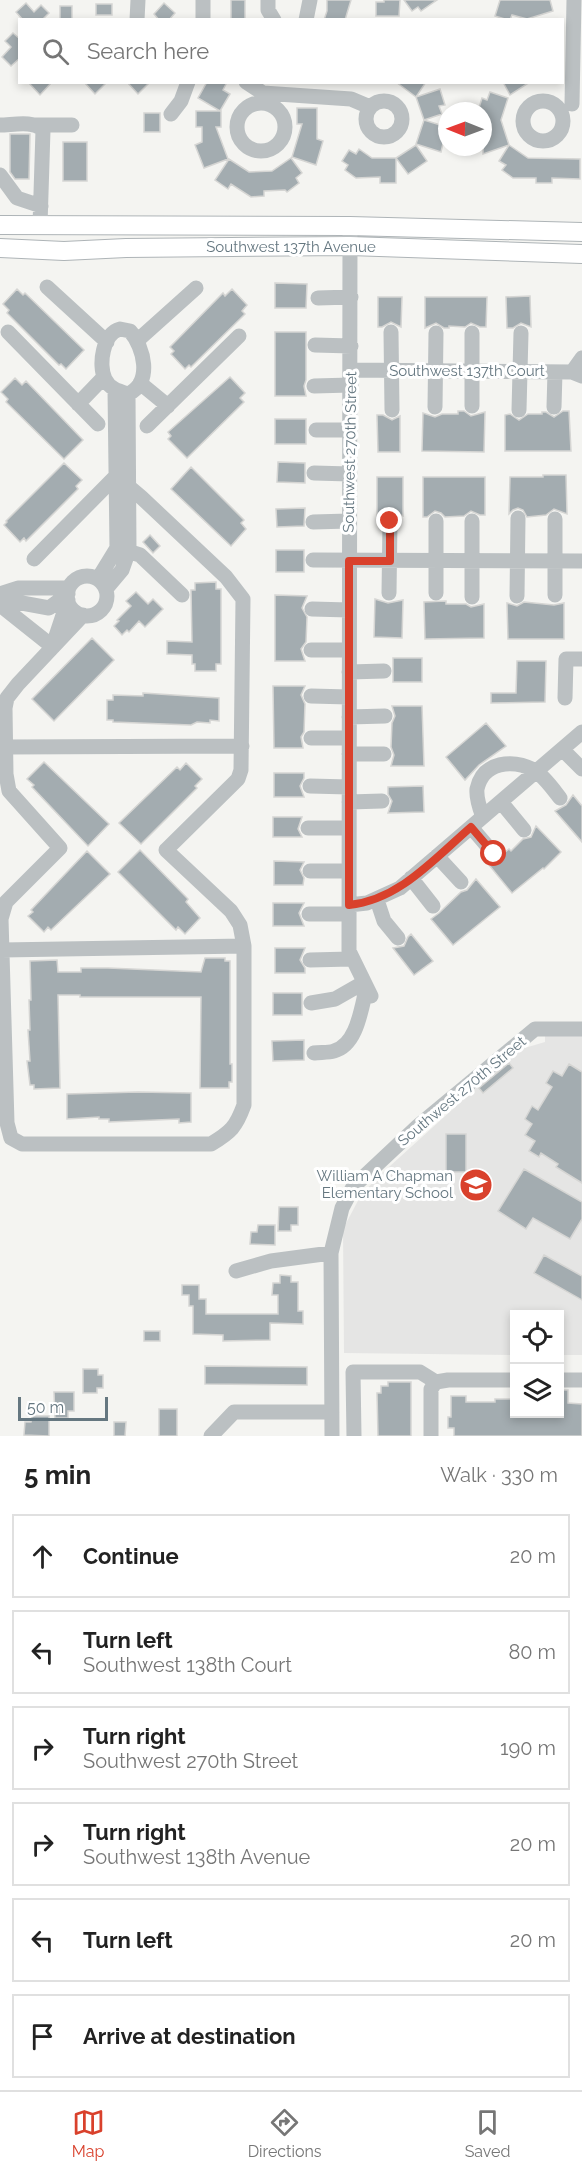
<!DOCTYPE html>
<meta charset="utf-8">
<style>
body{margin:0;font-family:Raleway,sans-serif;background:#f6f6f6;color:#222}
.controls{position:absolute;right:18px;bottom:18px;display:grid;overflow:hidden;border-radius:0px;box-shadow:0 3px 9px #0003}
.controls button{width:54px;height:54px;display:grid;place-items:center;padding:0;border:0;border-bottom:2px solid #e0e0e0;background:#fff;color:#222;font:30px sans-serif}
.compass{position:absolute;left:438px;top:102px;width:54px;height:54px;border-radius:50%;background:#fff;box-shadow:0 3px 9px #0003;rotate:271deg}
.scale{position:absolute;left:18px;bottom:15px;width:90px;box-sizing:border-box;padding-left:6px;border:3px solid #657780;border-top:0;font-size:16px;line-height:21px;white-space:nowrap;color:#657780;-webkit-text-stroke:4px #fff;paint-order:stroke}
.stop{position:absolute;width:18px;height:18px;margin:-14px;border:4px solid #d9412c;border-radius:50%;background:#fff}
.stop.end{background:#d9412c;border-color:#fff;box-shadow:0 2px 6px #0008}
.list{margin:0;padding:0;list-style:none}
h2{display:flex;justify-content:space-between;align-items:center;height:78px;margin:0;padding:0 24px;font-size:26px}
h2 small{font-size:20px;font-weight:400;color:#767676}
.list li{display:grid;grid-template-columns:39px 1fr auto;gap:18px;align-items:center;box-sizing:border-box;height:84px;margin:0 12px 12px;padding:0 12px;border:2px solid #e0e0e0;border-radius:0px}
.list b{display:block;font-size:22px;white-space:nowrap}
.list p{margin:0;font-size:20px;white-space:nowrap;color:#767676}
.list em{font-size:20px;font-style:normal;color:#767676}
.icon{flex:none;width:33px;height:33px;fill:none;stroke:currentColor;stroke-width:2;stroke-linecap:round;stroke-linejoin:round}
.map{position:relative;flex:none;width:582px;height:1436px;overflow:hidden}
.search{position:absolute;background:#fff;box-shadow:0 3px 9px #0003;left:18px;right:18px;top:18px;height:66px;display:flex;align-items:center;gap:15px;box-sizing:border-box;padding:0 21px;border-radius:0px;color:#767676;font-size:22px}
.sheet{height:654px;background:#fff}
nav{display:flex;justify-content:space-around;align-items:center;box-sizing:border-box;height:84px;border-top:2px solid #e0e0e0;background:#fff;font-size:16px;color:#767676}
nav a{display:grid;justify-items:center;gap:3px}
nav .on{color:#d9412c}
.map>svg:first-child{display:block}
</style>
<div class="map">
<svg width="582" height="1436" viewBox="0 0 582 1436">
<rect width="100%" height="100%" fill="#f4f4f1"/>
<!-- built -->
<path fill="#e5e5e4" d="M545,1033H582V1355H560V1314H514V1355L344,1353L343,1229L361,1195L379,1176L518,1050L545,1042Z"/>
<!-- building -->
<path fill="#a3acb0" stroke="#d5d5d3" stroke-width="1.5" d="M231,0H245V20H231Z
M327,0H351L345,20H324L327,11Z
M384,0H400L399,16H376V2H384Z
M404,0H437L421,11L418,7L412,11Z
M500,0H550L553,11L527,19L512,15L510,20H508L495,16Z
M26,3L34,12L41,5L49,13L42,20H23L16,12Z
M164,3L175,13L169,20H159L154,14Z
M96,4H112V15H96Z
M60,6H72V20H60Z
M13,33L20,39V58L11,66L2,57L11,47L5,41Z
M28,82H52L40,95Z
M84,82H107L95,94Z
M127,82H150L138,94Z
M207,82H227L223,90L230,94L220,111L198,98Z
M396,82H426L416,97Z
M503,82H530L510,95Z
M440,89L445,105L439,106L442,114L424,120L416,97Z
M490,92L508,98L501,120L509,145L483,154V111H478L482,98L487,100Z
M297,108H317V139L323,141L316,165L292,157L302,124H297Z
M196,111H221V127H216L228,159L204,168L195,145L202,142V127H196Z
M144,113H160V132H144Z
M424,120L447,127L441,152L416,144Z
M10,134H30L29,179H15L10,172Z
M63,142H87V181H63Z
M416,145L427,161L408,174L396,158Z
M509,145L528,158L580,159V179L552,178V183H536V178H513L502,170L506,165L499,161Z
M359,149L372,158H396V183H380V177L356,178L345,170L348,165L342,161L349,150L356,154Z
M291,158L302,173L296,178L299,183L287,192L285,190L264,191V196L251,197L231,184L228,189L215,180L229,159L249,172L272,171Z
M275,283L307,284L306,308H275Z
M17,289L23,295L25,293L84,350L66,369L61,364L59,365L7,313L9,310L3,304Z
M232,289L247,305L242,311L245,314L191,367L189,365L185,369L171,354L174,351L170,347L223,293L225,296Z
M530,296L531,327L521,323L513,328H507L506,297Z
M378,297H402L401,327L391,322L382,327H378Z
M425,297H487L486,327H480L471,323L465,327L449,326V328H444L436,323L425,328Z
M275,332H306V380L304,386L306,396H275Z
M230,377L245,393L240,398L244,402L187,458L168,439L171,436L168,432Z
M15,378L22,385L26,381L83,440L64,459L6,402L8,399L1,392Z
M458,411H464L471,416L485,412L484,452L422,451L423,413L435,417L442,414H458Z
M563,411H569L571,451H505V415L510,414L519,420L528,414H542V412H546L554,417Z
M377,415H383L392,420L400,416V452H378Z
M275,419H306V444H275Z
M278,462L305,463V483L277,482Z
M64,463L82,480L76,486L78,489L26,541L24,538L20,542L4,525L7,522L6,521Z
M191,467L244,520L241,523L246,529L231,546L171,489Z
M543,475H566L567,514L554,509L546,515L527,517L523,510L518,508L513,510L509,514L510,477H543Z
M377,477H403V516L390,511L382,516H377Z
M423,477H485V515H480L471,511L464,516L445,517L441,513L435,511L427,517H423Z
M305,508L304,526L277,527L276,509Z
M150,535L160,546L153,553L143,542Z
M276,550H304V572H276Z
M216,582V589H221V664H216V671H195V664H192V655L167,654V641L192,642L191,590H195V583Z
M136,592L148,604L153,599L163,609L145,627L139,621L129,632L127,630L122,635L114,626L119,621L117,620L131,606L126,601Z
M275,595L307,596L302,608L307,617L306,642L301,649L305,661H275Z
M375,599L388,603L403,600L402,638L374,637Z
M446,601V604H466L471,607L484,604V638L425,639L424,602Z
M524,602L554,605L564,603V639H508L507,603L517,606Z
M92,638L114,660L54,721L32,699Z
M393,658H422V682H393Z
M517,661H546L545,702L491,703V693H516Z
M273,686H305L301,695L305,704L304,732L301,737L303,748H274Z
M143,693L219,698V721L210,720V723L197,722L191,725L113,722V720H107V700H113V695L143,696Z
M392,706H422L424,766H391L394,755L391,747L392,723L395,716Z
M486,723L506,746L479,765L465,780L446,757Z
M44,762L109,824L88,846L32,787L34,785L27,779Z
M186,763L202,779L195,786L197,788L141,844L119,823L177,767L180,770Z
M274,773H304V778L300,786L304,797H274Z
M423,786L424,812L388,813L392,801L388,794V787Z
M573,795L582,806V842L555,811L566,805Z
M273,817H302L298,829L302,837H273Z
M536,826L561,852L544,869L543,868L512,893L489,865L500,862L504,853L509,849L511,851L523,839L531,837Z
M140,850L188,899L186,902L200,918L185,934L178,927L176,930L118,872Z
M87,851L110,874L51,930L48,927L44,932L28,916L33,912L31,910Z
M274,861L304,862L300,870L304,878L303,885H274Z
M476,879L500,907L453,945L431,919L439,913L461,892L467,890Z
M273,903H304L299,913L304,926H273Z
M411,934L433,961L414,975L393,948L404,946L408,937Z
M275,948H305L300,960L305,968V973H275Z
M205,958H225V961H230V1064H232V1082H229V1088H200L201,997H80V995H58L60,1088L34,1089V1085H30L27,1061H30L28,1030H30L29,1000H31L30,961L57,960L58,972H81V968H108L201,972Z
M273,993H302V1015H273Z
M304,1040V1060L273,1061L272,1041Z
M509,1063L513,1068L483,1093L479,1088Z
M569,1064L582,1072V1183L556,1167L558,1164L541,1153L539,1157L529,1151L535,1141L525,1135L532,1124L525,1119L532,1106L538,1110L552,1087L546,1083L553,1071L562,1076Z
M138,1092L191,1093V1122L179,1123V1119L109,1122V1119H99V1117L67,1119V1094Z
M446,1134H466V1172H446Z
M524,1169L582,1202V1219L570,1239L533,1218L526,1229L498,1211Z
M279,1207H298V1225H291V1231H278Z
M258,1225H275V1245L250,1244L251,1232H257Z
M544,1255L582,1276V1300L534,1273Z
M280,1275L291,1276V1282H298V1311H303V1324L270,1323V1340L223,1341V1335L193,1334V1306H189V1295H182V1285H199V1299H206V1314H278V1295H272L273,1283H280Z
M144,1331H160V1341H144Z
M205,1366L307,1367V1385L205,1384Z
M83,1369H98V1375H103V1388H97V1393H83Z
M388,1382H411V1436H378L377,1393H381V1386H388Z
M560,1390H568V1403L582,1404V1436H454V1428H448V1417H451V1396H466V1402H495V1399H513V1413H560Z
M54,1392H74V1411H68V1418H55Z
M159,1409H177V1436H159Z
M32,1416H49V1436L24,1435L25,1422H31Z
M114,1422H126L125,1436H114Z"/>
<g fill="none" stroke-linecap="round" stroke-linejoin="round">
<!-- major casing -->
<g stroke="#aeb4b7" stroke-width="20">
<path id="major" d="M0,225L350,226L582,232
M0,248L64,251L126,248L350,246L582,254"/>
</g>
<!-- minor -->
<path stroke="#bbc0c2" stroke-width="15" d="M268,0V10L274,20
M137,20L138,0
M203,20V0
M306,20L310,0
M246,82L263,93L262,103
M263,93L351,99L370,107
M523 121a20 20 0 1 1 40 0a20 20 0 1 1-40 0Z
M366 119a18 18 0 1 1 36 0a18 18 0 1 1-36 0Z
M237 127a24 24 0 1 1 48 0a24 24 0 1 1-48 0Z
M572,104L574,0
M171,114L181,101L188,82
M0,125C13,125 33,120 43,130L40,225
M33,125H72
M0,175L17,198L41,206
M350,226L349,951L371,996
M47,287L107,342
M318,298L351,297
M120,329L130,331C144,347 153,383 128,394C118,391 110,389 105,379C98,365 103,333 120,329Z
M8,332L98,424
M391,332L392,410
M138,340L196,288
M315,345L351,346
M351,370L572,372L582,376
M572,372L582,358
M140,383L168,406
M314,386L351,385
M78,404L104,377
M472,406V333
M435,407L436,333
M554,407L555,372
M519,410L521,333
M147,426L239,336
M316,430H350
M314,473L350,474
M313,522L349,521
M121,549L140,555L182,595
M34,559L117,475
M313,560L582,561
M67 596a20 20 0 1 1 40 0a20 20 0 1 1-40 0Z
M98,579L117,548L115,390
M106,589L122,570L129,550L128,394
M389,593L390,521
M436,593V521
M0,594L18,588H69
M555,595V519
M517,596L518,518
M472,597V521
M0,599L49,608L68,594
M0,605L53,647
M312,609L349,610
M83,615L18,684L7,698L5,708L6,774L9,791L60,848L6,902L1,919L7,1123L11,1138L22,1144H211C231,1132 236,1127 244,1105V946L240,925L231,911L166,850L238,779L241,770L243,599L226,577L141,497L128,486L117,484
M54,642L68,600
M311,650H349
M349,672L384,671
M311,696L349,697
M565,698L566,659H582
M349,717L385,716
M311,738H349
M7,747L242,746
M562,749L582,769
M349,754H384
M310,786L349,787
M349,802L382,801
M501,802L524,830
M483,817C480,809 476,799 477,789C483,761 513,759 534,770C544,776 553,789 560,798
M471,827L494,854
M308,828H349
M437,856L461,882
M310,871H349
M411,878L433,906
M377,900L384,921L398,938
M349,905L367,903L400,888L582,732
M309,914H349
M2,950L244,946
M310,960L351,959
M311,1003L335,999L363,983
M314,1053C320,1052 328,1053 334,1051C357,1045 361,1009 366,990
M236,1271L271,1261L331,1253
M560,1380H582
M436,1382L448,1380H514
M211,1436L234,1412H332
M332,1436L331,1253L342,1208L353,1187L418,1126L535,1029H582
M354,1436L353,1372H420L436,1382
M431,1436V1389L436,1382"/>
<!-- major -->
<use href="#major" stroke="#fff" stroke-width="18"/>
</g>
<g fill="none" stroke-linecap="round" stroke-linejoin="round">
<!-- route -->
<path stroke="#d9412c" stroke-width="8" d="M390,521V561H349V905C399,900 434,859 471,827L494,854"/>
</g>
<!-- icons -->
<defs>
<g id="school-disc" transform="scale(1.725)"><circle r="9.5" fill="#d9412c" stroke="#fff"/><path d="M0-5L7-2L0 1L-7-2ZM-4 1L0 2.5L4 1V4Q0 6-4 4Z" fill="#fff"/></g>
</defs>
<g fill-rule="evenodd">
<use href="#school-disc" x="476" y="1185"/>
</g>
<g text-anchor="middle" stroke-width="6" stroke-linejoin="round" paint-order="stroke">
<!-- street labels -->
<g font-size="15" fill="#657780" stroke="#fff">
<text x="291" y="252">Southwest 137th Avenue</text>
<text x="467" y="376">Southwest 137th Court</text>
<text transform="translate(350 452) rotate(-89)" y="5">Southwest 270th Street</text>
<text transform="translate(462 1091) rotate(-40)" y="5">Southwest 270th Street</text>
</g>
<!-- poi labels -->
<g font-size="15" fill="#657780" stroke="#fff" text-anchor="end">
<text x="453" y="1181">William A Chapman<tspan x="453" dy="17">Elementary School</tspan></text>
</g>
</g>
</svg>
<div class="controls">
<button><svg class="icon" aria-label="locate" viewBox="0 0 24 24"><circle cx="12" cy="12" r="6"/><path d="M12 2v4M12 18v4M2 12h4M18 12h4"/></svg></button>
<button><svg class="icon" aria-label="layers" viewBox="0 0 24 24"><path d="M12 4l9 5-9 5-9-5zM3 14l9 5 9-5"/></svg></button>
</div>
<svg class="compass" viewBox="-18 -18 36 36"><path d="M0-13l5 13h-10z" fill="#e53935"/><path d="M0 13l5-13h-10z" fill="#767676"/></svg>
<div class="scale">50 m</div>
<div class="stop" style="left:494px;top:854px"></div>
<div class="stop end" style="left:390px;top:521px"></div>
<div class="search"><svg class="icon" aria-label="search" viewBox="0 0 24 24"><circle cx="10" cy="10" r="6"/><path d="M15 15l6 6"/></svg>Search here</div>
</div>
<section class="sheet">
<h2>5 min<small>Walk · 330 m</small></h2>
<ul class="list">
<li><svg class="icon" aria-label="ahead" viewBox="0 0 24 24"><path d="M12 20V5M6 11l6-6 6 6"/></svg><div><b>Continue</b></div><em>20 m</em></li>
<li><svg class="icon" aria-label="left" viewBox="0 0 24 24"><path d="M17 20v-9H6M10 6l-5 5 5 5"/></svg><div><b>Turn left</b><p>Southwest 138th Court</p></div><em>80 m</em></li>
<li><svg class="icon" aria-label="right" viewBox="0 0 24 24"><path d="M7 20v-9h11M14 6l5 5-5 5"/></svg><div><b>Turn right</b><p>Southwest 270th Street</p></div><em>190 m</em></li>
<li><svg class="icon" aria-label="right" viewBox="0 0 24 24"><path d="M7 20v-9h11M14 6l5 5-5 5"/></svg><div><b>Turn right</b><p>Southwest 138th Avenue</p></div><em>20 m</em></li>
<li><svg class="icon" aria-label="left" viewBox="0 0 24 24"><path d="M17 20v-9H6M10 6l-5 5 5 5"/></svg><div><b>Turn left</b></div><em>20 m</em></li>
<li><svg class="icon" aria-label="arrive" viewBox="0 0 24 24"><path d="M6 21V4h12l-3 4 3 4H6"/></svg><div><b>Arrive at destination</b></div></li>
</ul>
</section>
<nav>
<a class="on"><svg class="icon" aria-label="map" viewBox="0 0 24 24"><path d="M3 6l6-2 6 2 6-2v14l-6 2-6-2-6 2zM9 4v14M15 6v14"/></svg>Map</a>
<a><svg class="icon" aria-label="directions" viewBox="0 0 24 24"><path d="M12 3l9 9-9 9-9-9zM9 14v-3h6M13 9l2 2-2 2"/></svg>Directions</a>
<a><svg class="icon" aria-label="saved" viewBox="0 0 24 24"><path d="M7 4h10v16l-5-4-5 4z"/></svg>Saved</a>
</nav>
